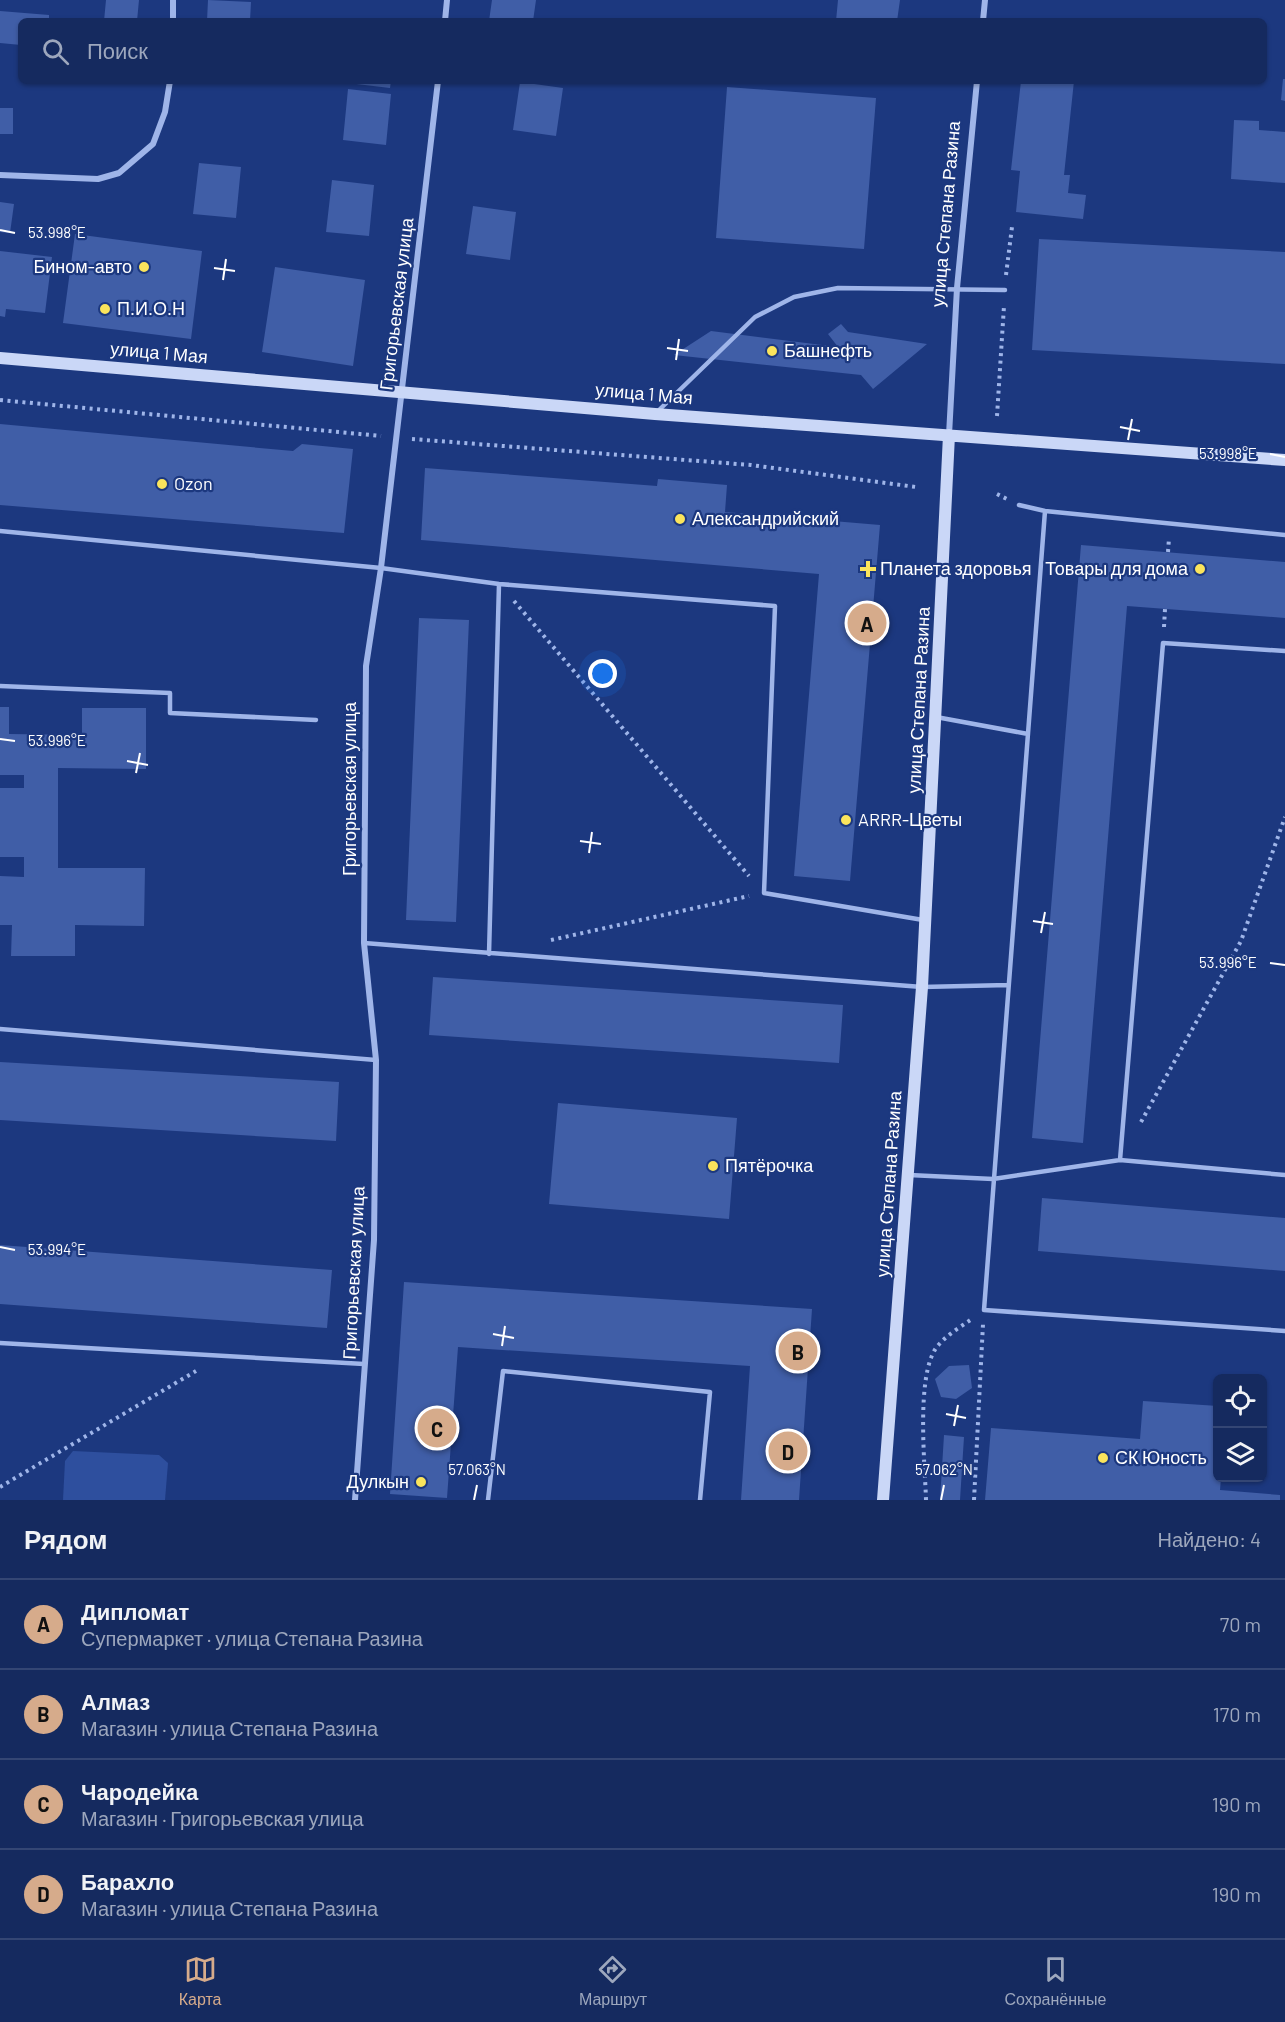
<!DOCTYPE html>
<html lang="ru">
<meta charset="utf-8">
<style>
body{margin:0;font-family:Barlow,sans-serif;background:#223668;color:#f1f3f6}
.controls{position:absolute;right:18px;bottom:18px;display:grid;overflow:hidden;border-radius:9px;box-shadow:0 2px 4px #0004}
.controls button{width:54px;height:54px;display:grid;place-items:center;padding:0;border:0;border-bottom:2px solid #344674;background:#152a5f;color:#f1f3f6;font:30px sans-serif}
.you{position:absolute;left:603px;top:674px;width:21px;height:21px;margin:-15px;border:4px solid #fff;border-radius:50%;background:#1a73e8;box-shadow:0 0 0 9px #1a73e833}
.badge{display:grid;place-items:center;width:39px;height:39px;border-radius:50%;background:#d6ab8b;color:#111;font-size:20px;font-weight:700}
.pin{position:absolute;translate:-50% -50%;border:3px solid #fff;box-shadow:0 2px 6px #0006}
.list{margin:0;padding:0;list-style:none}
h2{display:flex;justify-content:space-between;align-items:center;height:78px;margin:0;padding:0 24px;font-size:26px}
h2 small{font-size:20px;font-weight:400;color:#9da7bd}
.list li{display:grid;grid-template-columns:39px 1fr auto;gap:18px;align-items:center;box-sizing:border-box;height:90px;padding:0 24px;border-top:2px solid #344674}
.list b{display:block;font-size:22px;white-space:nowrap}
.list p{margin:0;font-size:20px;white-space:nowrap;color:#9da7bd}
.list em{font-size:20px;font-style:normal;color:#9da7bd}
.icon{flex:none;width:33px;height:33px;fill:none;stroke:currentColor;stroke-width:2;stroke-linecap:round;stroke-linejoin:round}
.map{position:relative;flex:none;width:1285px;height:1500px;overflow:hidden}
.search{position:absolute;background:#152a5f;box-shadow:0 2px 4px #0004;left:18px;right:18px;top:18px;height:66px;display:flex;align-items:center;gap:15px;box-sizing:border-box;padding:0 21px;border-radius:9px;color:#9da7bd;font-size:22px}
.sheet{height:438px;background:#152a5f}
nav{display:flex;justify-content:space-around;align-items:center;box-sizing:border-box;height:84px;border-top:2px solid #344674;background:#152a5f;font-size:16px;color:#9da7bd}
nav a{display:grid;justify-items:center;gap:3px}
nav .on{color:#d6ab8b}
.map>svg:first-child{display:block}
</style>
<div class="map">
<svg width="1285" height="1500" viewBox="0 0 1285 1500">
<rect width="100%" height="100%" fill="#1c387f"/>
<!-- pitch -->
<path fill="#2e4f9e" d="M73,1451L159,1455L168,1463L165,1500H63L65,1461Z"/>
<!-- building -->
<path fill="#405ea7" d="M106,0H139L137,21H104Z
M208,0L251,2L250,21H207Z
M492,0H536L533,21H489Z
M838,0H900L897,21H836Z
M0,11L49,15V21H21V45L0,43Z
M1283,79H1285V101L1281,100Z
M348,81H391L390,88L348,83Z
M1021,81H1074L1064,175H1070L1068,193L1086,195L1083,219L1016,212L1020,171L1011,170Z
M520,82L563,88L556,136L513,130Z
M727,87L876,98L864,249L716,238Z
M348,89L391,94L386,145L343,140Z
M0,108H13V134H0Z
M1234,120L1259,121V130L1285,132V183L1231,179Z
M199,163L241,167L236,218L193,214Z
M332,180L374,185L369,236L326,232Z
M0,202L14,204L10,233L0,232Z
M473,206L516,212L510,260L466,254Z
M75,234L202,251L191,339L63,323Z
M1039,239L1285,252V364L1032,350Z
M0,251L52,257L45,313L6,309L5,317L0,316Z
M275,267L365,280L353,366L262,352Z
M841,324L848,332L927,344L873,389L861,375L674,355L711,331L838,347L828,334Z
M0,424L293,451L302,444L353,449L344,533L0,505Z
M425,468L657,486L658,479L727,485L725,512L880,525L850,881L794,876L819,574L421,540Z
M1081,545L1285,562V618L1127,606L1083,1143L1032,1138Z
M419,618L469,620L456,922L406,920Z
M0,707H9V734L82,735V708H146V769L58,768V868H145L144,926L75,925V956H11L12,925H0V876L24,877V857H0V788H24V775H0Z
M433,977L843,1005L839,1063L429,1035Z
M0,1062L339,1082L336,1141L0,1120Z
M558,1103L737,1118L729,1219L549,1204Z
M1042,1198L1285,1218V1271L1038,1251Z
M0,1245L332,1270L327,1328L0,1304Z
M404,1282L812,1309L799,1500H741L750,1366L458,1347L447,1498L390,1494Z
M969,1365L972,1388L956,1399L941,1397L935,1379L949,1366Z
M1143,1401L1218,1406V1478H1221L1220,1490L1280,1495V1500H985L991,1428L1140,1439Z
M944,1435L964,1437L960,1500H940Z"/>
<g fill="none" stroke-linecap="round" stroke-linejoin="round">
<!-- path -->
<path stroke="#9fb5e9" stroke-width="4" stroke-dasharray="3 4.5" stroke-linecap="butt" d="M1006,275L1012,227
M0,400L381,436
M997,416L1004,306
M412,439L751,465L916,487
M997,494L1007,499
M1168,552L1169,538
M514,601L749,876
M1164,627L1165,609
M551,940L749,896
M1141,1122L1241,941L1285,817
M0,1487L196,1371
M926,1500C925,1464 916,1377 936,1348C945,1336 960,1327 972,1319
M974,1500L983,1324"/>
<!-- lane -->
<path stroke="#9fb5e9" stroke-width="4.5" d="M657,412L755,317L794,297L838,288L1005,290
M1019,505L1045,511L1285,535
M1045,511L984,1310L1285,1331
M0,531L381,568L499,584L775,606L764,893L923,920
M0,686L170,693V713L316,720
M936,717L1028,734
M364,943L922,987L1008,985
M489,954L499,584
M0,1029L376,1060
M1120,1160L1163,643L1285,651
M909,1175L993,1179L1120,1160L1285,1175
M0,1343L364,1364
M488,1500L503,1371L710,1392L700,1500"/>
<!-- street -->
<path stroke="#9fb5e9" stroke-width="6" d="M173,0V21
M445,21L447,0
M983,21L985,0
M0,175L98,179L119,173L153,144L165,112L170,81
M949,435L957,288L977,81
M355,1500L374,1240L376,1060L364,943L366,666L381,568L438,81"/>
<!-- secondary -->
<path stroke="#cad7f7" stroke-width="12" d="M0,358L655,414L1285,460
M883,1500L922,987L949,435"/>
</g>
<!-- ticks -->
<path fill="none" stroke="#fff" stroke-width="2" d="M0,230L15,233M214,268L235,271M223,280L226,259M667,348L688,351M676,360L679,339M1120,427L1140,431M1128,440L1132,419M1270,454L1285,457M0,739L15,741M127,761L148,765M136,773L140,753M580,841L601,844M589,853L592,832M1033,921L1053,924M1041,933L1045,912M1270,963L1285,965M0,1247L15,1250M493,1334L514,1338M502,1346L505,1326M946,1414L966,1418M954,1426L958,1405M474,1500L477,1485M941,1500L944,1485"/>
<!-- markers -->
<g fill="#fae45c" stroke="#1c387f" stroke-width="2">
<circle cx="144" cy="267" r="6"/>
<circle cx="105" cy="309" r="6"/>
<circle cx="772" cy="351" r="6"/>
<circle cx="162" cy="484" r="6"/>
<circle cx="680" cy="519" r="6"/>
<path d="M865 560h6v6h6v6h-6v6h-6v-6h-6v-6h6z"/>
<circle cx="1200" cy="569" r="6"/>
<circle cx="846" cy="820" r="6"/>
<circle cx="713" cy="1166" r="6"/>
<circle cx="1103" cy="1458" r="6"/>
<circle cx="421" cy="1482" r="6"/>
</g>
<g text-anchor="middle" stroke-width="4.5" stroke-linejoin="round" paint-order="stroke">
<!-- street labels -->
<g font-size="18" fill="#fff" stroke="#1c387f">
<text transform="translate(946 214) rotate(-85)" y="6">улица Степана Разина</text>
<text transform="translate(397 304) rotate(-83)" y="6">Григорьевская улица</text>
<text transform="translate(159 353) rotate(5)" y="6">улица 1 Мая</text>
<text transform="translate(644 394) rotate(5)" y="6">улица 1 Мая</text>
<text transform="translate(919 700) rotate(-87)" y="6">улица Степана Разина</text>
<text transform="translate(350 789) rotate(-90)" y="6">Григорьевская улица</text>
<text transform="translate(889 1184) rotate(-86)" y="6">улица Степана Разина</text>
<text transform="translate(354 1273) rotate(-87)" y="6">Григорьевская улица</text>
</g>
<!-- poi labels -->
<g font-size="18" fill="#fff" stroke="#1c387f" text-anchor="start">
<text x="132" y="273" text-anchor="end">Бином-авто</text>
<text x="117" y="315">П.И.О.Н</text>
<text x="784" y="357">Башнефть</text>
<text x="174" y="490">Ozon</text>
<text x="692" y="525">Александрийский</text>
<text x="880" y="575">Планета здоровья</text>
<text x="1188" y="575" text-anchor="end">Товары для дома</text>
<text x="858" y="826">ARRR-Цветы</text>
<text x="725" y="1172">Пятёрочка</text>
<text x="1115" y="1464">СК Юность</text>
<text x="409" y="1488" text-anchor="end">Дулкын</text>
</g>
</g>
<g font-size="15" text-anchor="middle" fill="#fff" stroke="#1c387f" stroke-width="4.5" stroke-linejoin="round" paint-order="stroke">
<text x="57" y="238">53.998°E</text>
<text x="1228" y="459">53.998°E</text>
<text x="57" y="746">53.996°E</text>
<text x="1228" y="968">53.996°E</text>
<text x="57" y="1255">53.994°E</text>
<text x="477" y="1475">57.063°N</text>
<text x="944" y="1475">57.062°N</text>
</g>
</svg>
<div class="controls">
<button><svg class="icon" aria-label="locate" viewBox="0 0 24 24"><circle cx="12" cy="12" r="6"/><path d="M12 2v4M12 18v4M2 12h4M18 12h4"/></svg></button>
<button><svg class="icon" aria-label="layers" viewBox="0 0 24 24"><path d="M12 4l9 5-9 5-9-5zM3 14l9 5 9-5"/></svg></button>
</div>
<div class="you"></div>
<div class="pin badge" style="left:867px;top:623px">A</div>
<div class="pin badge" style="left:798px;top:1351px">B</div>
<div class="pin badge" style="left:437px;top:1428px">C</div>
<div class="pin badge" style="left:788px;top:1451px">D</div>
<div class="search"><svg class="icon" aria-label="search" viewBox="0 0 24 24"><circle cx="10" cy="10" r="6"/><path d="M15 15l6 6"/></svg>Поиск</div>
</div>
<section class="sheet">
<h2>Рядом<small>Найдено: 4</small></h2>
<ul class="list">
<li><span class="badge">A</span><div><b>Дипломат</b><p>Супермаркет · улица Степана Разина</p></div><em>70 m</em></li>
<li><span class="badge">B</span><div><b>Алмаз</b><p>Магазин · улица Степана Разина</p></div><em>170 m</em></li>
<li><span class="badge">C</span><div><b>Чародейка</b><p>Магазин · Григорьевская улица</p></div><em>190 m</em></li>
<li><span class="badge">D</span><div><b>Барахло</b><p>Магазин · улица Степана Разина</p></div><em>190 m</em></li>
</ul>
</section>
<nav>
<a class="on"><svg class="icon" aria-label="map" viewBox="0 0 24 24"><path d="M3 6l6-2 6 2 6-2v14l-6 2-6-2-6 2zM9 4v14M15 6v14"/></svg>Карта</a>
<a><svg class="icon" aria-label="directions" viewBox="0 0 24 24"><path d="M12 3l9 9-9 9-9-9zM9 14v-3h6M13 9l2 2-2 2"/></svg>Маршрут</a>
<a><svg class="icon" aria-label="saved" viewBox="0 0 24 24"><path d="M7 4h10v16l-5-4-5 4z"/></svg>Сохранённые</a>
</nav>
